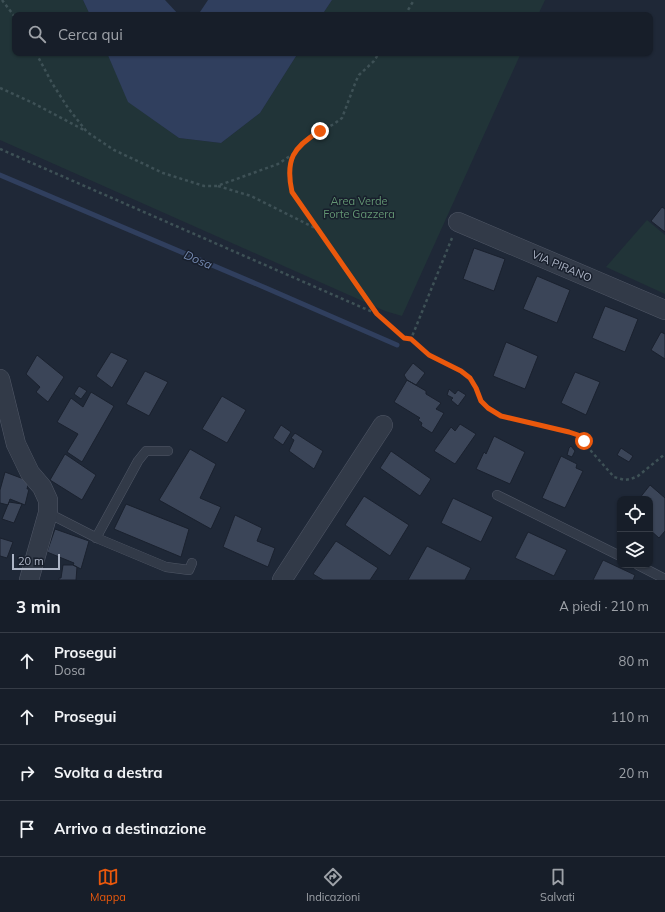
<!DOCTYPE html>
<html lang="it">
<meta charset="utf-8">
<style>
body{margin:0;font-family:Mulish,sans-serif;background:#242b35;color:#f1f3f6}
.controls{position:absolute;right:12px;bottom:12px;display:grid;overflow:hidden;border-radius:8px;box-shadow:0 1px 3px #0004}
.controls button{width:36px;height:36px;display:grid;place-items:center;padding:0;border:0;border-bottom:1px solid #363c46;background:#171e29;color:#f1f3f6;font:20px sans-serif}
.scale{position:absolute;left:12px;bottom:10px;width:48px;box-sizing:border-box;padding-left:4px;border:2px solid #acb4c5;border-top:0;font-size:11px;line-height:14px;white-space:nowrap;color:#acb4c5;-webkit-text-stroke:3px #181f2c;paint-order:stroke}
.stop{position:absolute;width:12px;height:12px;margin:-9px;border:3px solid #ea580c;border-radius:50%;background:#fff}
.stop.end{background:#ea580c;border-color:#fff;box-shadow:0 1px 4px #0008}
.list{margin:0;padding:0;list-style:none}
h2{display:flex;justify-content:space-between;align-items:center;height:52px;margin:0;padding:0 16px;font-size:17px}
h2 small{font-size:13px;font-weight:400;color:#9ea2a8}
.list li{display:grid;grid-template-columns:26px 1fr auto;gap:12px;align-items:center;box-sizing:border-box;height:56px;padding:0 16px;border-top:1px solid #363c46}
.list b{display:block;font-size:15px;white-space:nowrap}
.list p{margin:0;font-size:13px;white-space:nowrap;color:#9ea2a8}
.list em{font-size:13px;font-style:normal;color:#9ea2a8}
.icon{flex:none;width:22px;height:22px;fill:none;stroke:currentColor;stroke-width:2;stroke-linecap:round;stroke-linejoin:round}
.map{position:relative;flex:none;width:665px;height:580px;overflow:hidden}
.search{position:absolute;background:#171e29;box-shadow:0 1px 3px #0004;left:12px;right:12px;top:12px;height:44px;display:flex;align-items:center;gap:10px;box-sizing:border-box;padding:0 14px;border-radius:8px;color:#9ea2a8;font-size:15px}
.sheet{height:276px;background:#171e29}
nav{display:flex;justify-content:space-around;align-items:center;box-sizing:border-box;height:56px;border-top:1px solid #363c46;background:#171e29;font-size:11px;color:#9ea2a8}
nav a{display:grid;justify-items:center;gap:2px}
nav .on{color:#ea580c}
.map>svg:first-child{display:block}
</style>
<div class="map">
<svg width="665" height="580" viewBox="0 0 665 580">
<rect width="100%" height="100%" fill="#1f2837"/>
<!-- green -->
<path fill="#213438" d="M0,0H83L90,15H15V53H107L129,102L179,138L221,143L260,113L298,53H521L402,316L385,311L0,140Z
M332,0H545L538,15H322Z
M647,220L665,235V294L606,267Z"/>
<!-- water -->
<path fill="#303f5e" d="M83,0H165L179,15H90Z
M208,0H332L322,15H198Z
M107,53H298L260,113L221,143L179,138L128,102Z"/>
<g fill="none" stroke-linecap="round" stroke-linejoin="round">
<!-- stream -->
<path stroke="#303f5e" stroke-width="5" d="M0,175L266,288L397,345"/>
</g>
<!-- building -->
<path fill="#3b4558" stroke="#1a212e" d="M662,207L665,209V232L651,221Z
M474,248L505,259L494,291L463,279Z
M537,276L570,290L557,323L523,309Z
M605,306L638,319L625,352L592,338Z
M661,332L665,334V359L651,350Z
M506,342L538,356L525,389L493,376Z
M111,352L128,360L112,388L96,376Z
M37,355L64,377L48,402L36,392L40,387L26,374Z
M413,363L425,373L416,385L407,380L404,375Z
M145,371L168,382L149,416L126,404Z
M575,372L600,382L586,415L561,403Z
M407,380L426,391V394L441,403L436,409L444,413L432,433L421,426L422,423L418,420L420,418L394,402Z
M79,386L87,391L81,399L74,394Z
M449,389L455,394L458,390L466,395L458,406L451,400L453,398L447,395Z
M91,392L114,406L82,462L67,452L78,434L57,422L71,398L83,407Z
M222,396L246,410L227,443L202,429Z
M460,424L476,434L455,464L434,451L451,427L455,431Z
M281,425L291,432L283,445L273,438Z
M295,433L323,451L314,469L289,451L294,440L291,438Z
M494,436L525,452L510,484L476,469L484,452L486,454Z
M571,446L575,451L572,457L567,455L569,448Z
M621,448L633,456L629,462L617,455Z
M190,449L216,464L200,498L221,507L211,529L159,500Z
M391,451L431,479L420,496L380,468Z
M65,454L96,475L82,500L50,480Z
M561,456L577,464L576,468L583,471L565,508L542,498Z
M5,472L29,481L27,489H29L25,505L10,499L8,505L0,503V490Z
M650,485L665,498V531L659,538L650,530V499H639Z
M364,496L409,525L390,556L345,525Z
M453,498L493,517L481,542L441,523Z
M9,502L22,504L14,523L2,519Z
M126,504L189,529L181,557L114,529Z
M235,515L262,528L257,541L275,548L268,567L223,547Z
M55,529L89,541L81,569L73,565L74,563L47,552Z
M528,532L567,550L554,576L515,558Z
M0,538L13,542L7,558L0,556Z
M336,541L378,568L370,580H323L313,574Z
M427,546L471,568L465,580H408Z
M603,560L635,575L633,580H593Z
M63,565H73L77,567L76,580H59V578H61Z"/>
<g fill="none" stroke-linecap="round" stroke-linejoin="round">
<!-- lane casing -->
<g stroke="#505766" stroke-width="10">
<path id="lane" d="M497,495L620,556
M48,513L99,539L166,567L189,570L192,563
M96,538L138,461L146,451H168
M638,565L665,579"/>
</g>
<!-- street casing -->
<g stroke="#505766" stroke-width="20">
<path id="street" d="M458,222L665,310
M0,379L16,444L30,473L42,487L48,500V513L29,580
M282,580L383,425"/>
</g>
<!-- path -->
<path stroke="#3e5156" stroke-width="2.5" stroke-dasharray="3 3" stroke-linecap="butt" d="M2,0L15,17
M405,15L414,0
M36,53L52,83L68,108L87,132L114,150L163,173L204,186H217L278,164L293,154
M0,88L33,103L84,130
M0,149L377,314L404,338L411,339
M218,186L251,196L319,230
M452,238L411,339L429,355L461,371L470,378L476,387L481,401L488,409L501,416L577,435L614,477L625,480L631,479L638,476L665,454
M377,313L292,192L289,176L293,154L305,140L334,124L342,118L356,81L359,75L374,61L379,53"/>
<!-- lane -->
<use href="#lane" stroke="#323a48" stroke-width="9"/>
<!-- street -->
<use href="#street" stroke="#323a48" stroke-width="19"/>
</g>
<g fill="none" stroke-linecap="round" stroke-linejoin="round">
<!-- route -->
<path stroke="#ea580c" stroke-width="5" d="M320,131C293,147 285,160 292,192L377,314L404,338L411,339L429,355L461,371L470,378L476,388L481,401L488,408L501,416L569,432L578,435L584,441"/>
</g>
<g text-anchor="middle" stroke-width="3" stroke-linejoin="round" paint-order="stroke">
<!-- park labels -->
<g font-size="11" fill="#639673" stroke="#181f2c">
<text x="359" y="205">Area Verde<tspan x="359" dy="13">Forte Gazzera</tspan></text>
</g>
<!-- street labels -->
<g font-size="11" fill="#acb4c5" stroke="#181f2c">
<text transform="translate(562 266) rotate(23)" y="4">VIA PIRANO</text>
</g>
<!-- water labels -->
<g font-size="12" font-style="italic" fill="#7388af" stroke="#181f2c">
<text transform="translate(198 260) rotate(23)" y="4">Dosa</text>
</g>
</g>
</svg>
<div class="controls">
<button><svg class="icon" aria-label="locate" viewBox="0 0 24 24"><circle cx="12" cy="12" r="6"/><path d="M12 2v4M12 18v4M2 12h4M18 12h4"/></svg></button>
<button><svg class="icon" aria-label="layers" viewBox="0 0 24 24"><path d="M12 4l9 5-9 5-9-5zM3 14l9 5 9-5"/></svg></button>
</div>
<div class="scale">20 m</div>
<div class="stop" style="left:584px;top:441px"></div>
<div class="stop end" style="left:320px;top:131px"></div>
<div class="search"><svg class="icon" aria-label="search" viewBox="0 0 24 24"><circle cx="10" cy="10" r="6"/><path d="M15 15l6 6"/></svg>Cerca qui</div>
</div>
<section class="sheet">
<h2>3 min<small>A piedi · 210 m</small></h2>
<ul class="list">
<li><svg class="icon" aria-label="ahead" viewBox="0 0 24 24"><path d="M12 20V5M6 11l6-6 6 6"/></svg><div><b>Prosegui</b><p>Dosa</p></div><em>80 m</em></li>
<li><svg class="icon" aria-label="ahead" viewBox="0 0 24 24"><path d="M12 20V5M6 11l6-6 6 6"/></svg><div><b>Prosegui</b></div><em>110 m</em></li>
<li><svg class="icon" aria-label="right" viewBox="0 0 24 24"><path d="M7 20v-9h11M14 6l5 5-5 5"/></svg><div><b>Svolta a destra</b></div><em>20 m</em></li>
<li><svg class="icon" aria-label="arrive" viewBox="0 0 24 24"><path d="M6 21V4h12l-3 4 3 4H6"/></svg><div><b>Arrivo a destinazione</b></div></li>
</ul>
</section>
<nav>
<a class="on"><svg class="icon" aria-label="map" viewBox="0 0 24 24"><path d="M3 6l6-2 6 2 6-2v14l-6 2-6-2-6 2zM9 4v14M15 6v14"/></svg>Mappa</a>
<a><svg class="icon" aria-label="directions" viewBox="0 0 24 24"><path d="M12 3l9 9-9 9-9-9zM9 14v-3h6M13 9l2 2-2 2"/></svg>Indicazioni</a>
<a><svg class="icon" aria-label="saved" viewBox="0 0 24 24"><path d="M7 4h10v16l-5-4-5 4z"/></svg>Salvati</a>
</nav>
